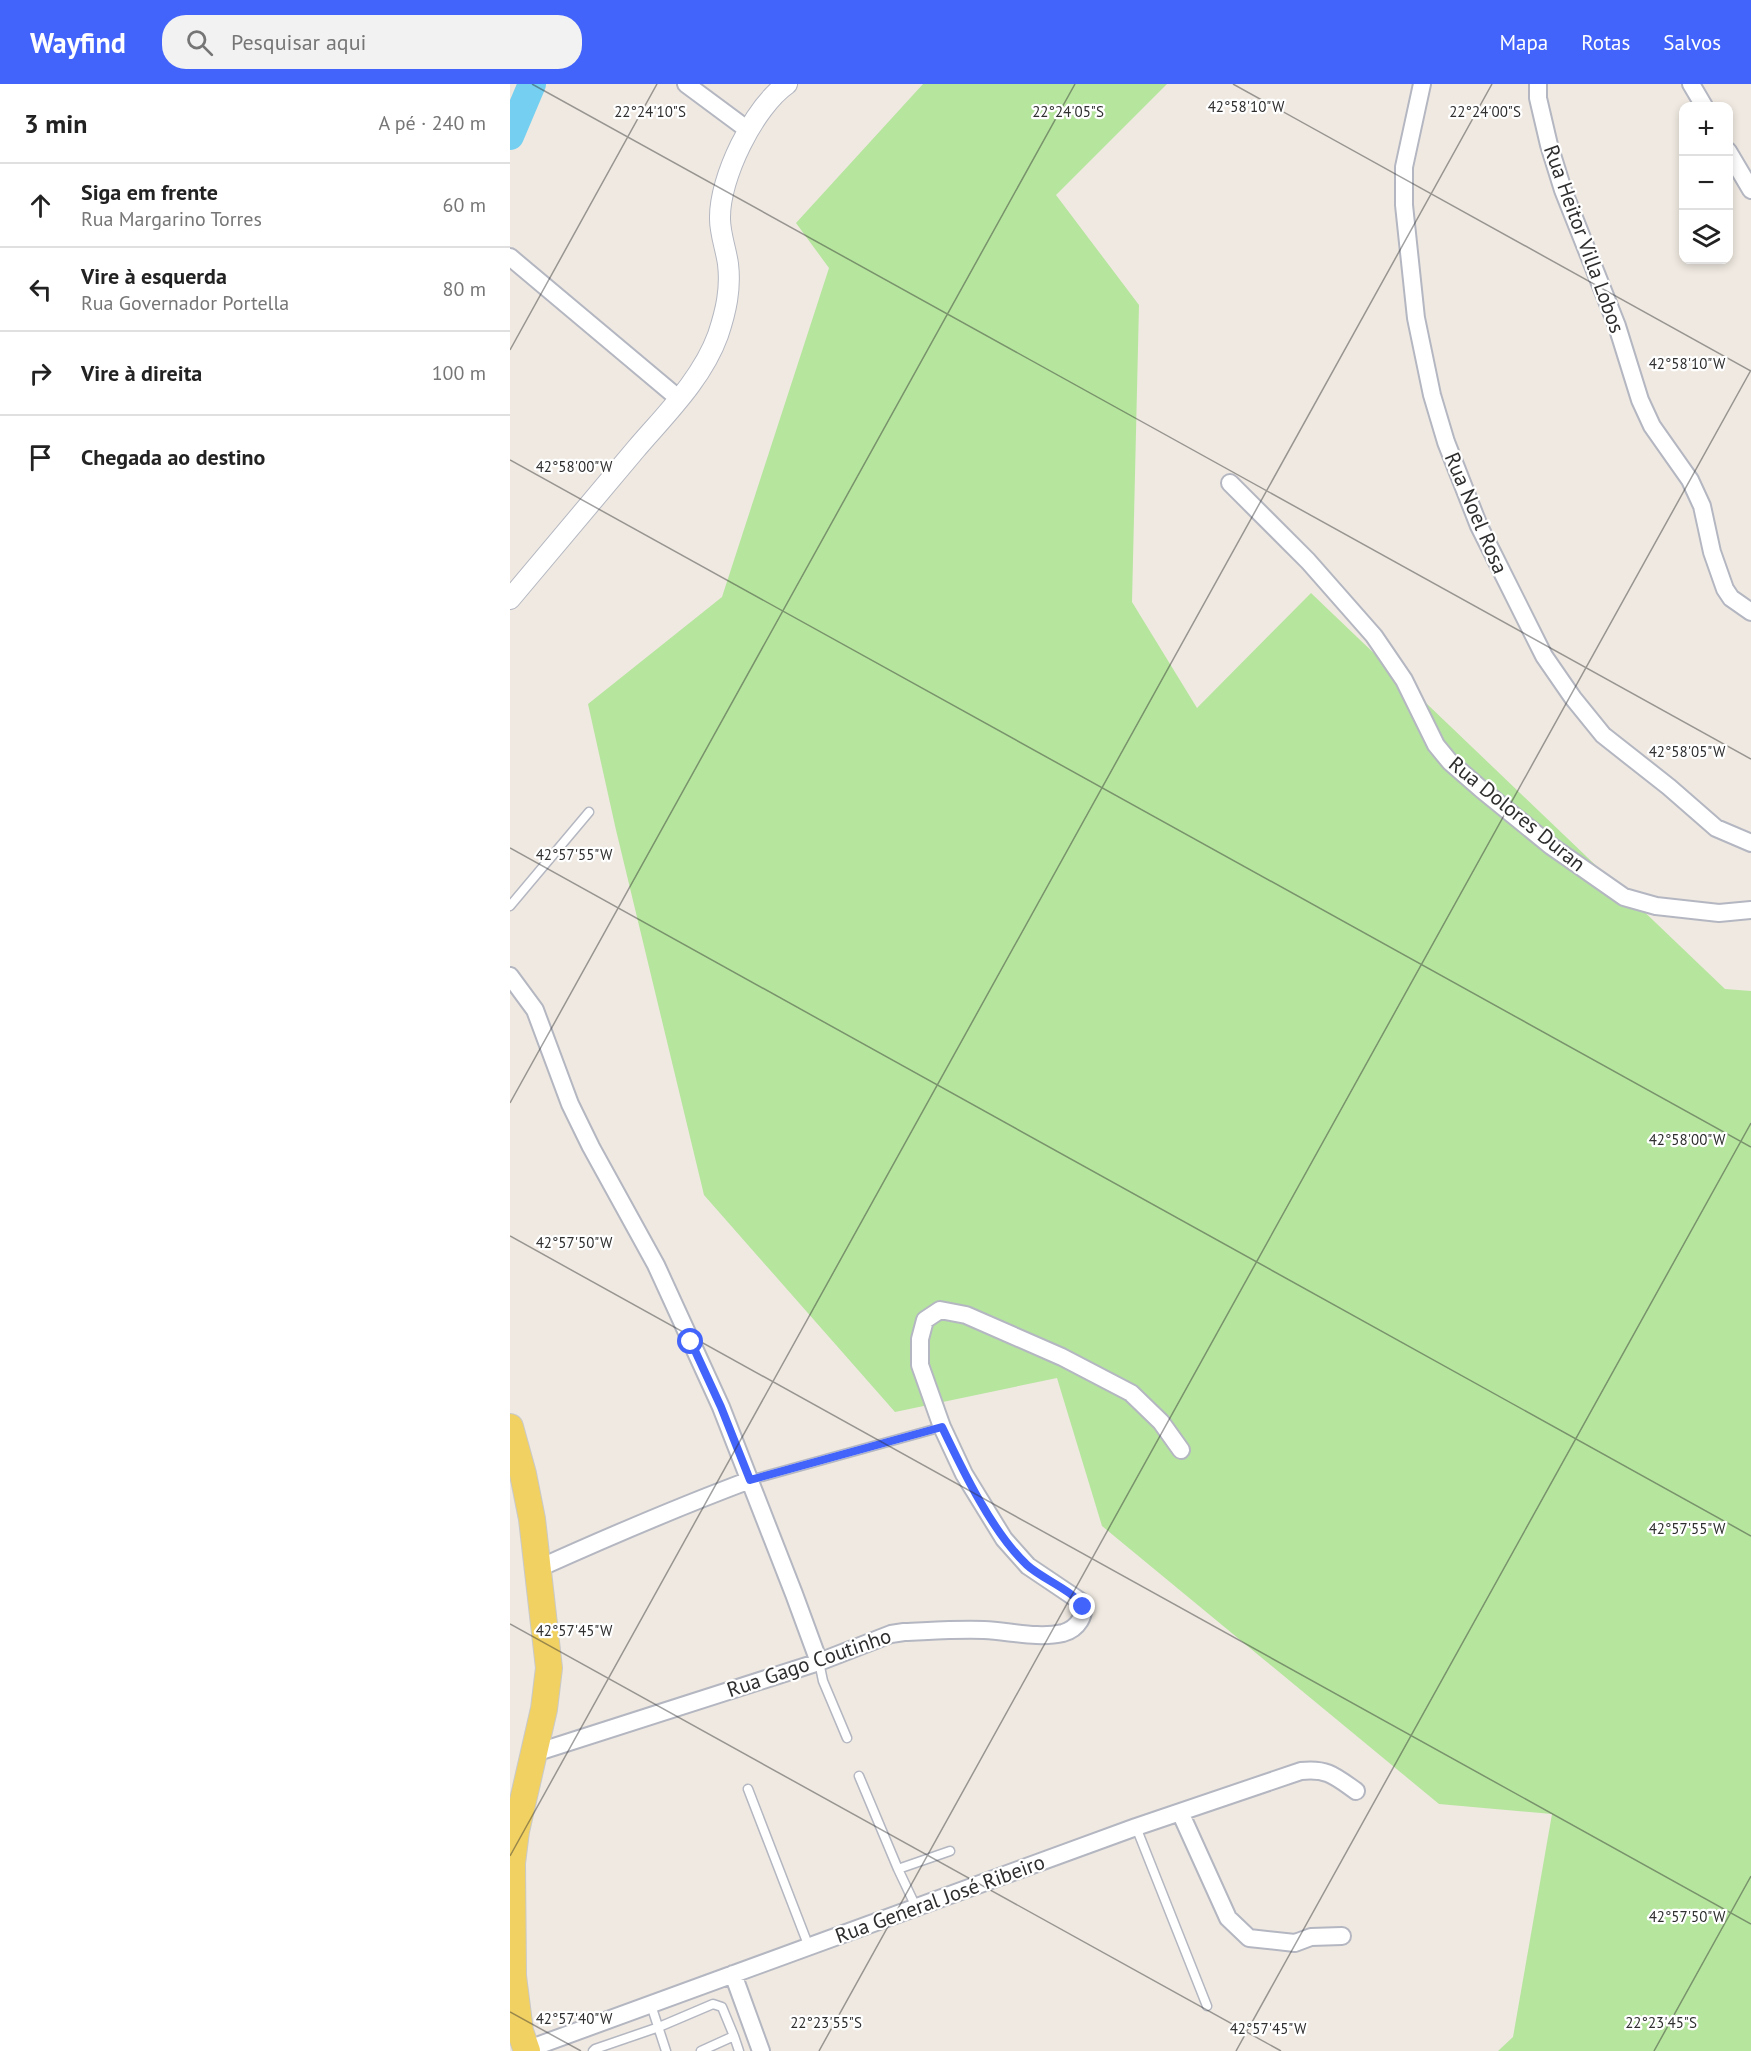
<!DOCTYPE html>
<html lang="pt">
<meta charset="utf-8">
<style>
body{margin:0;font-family:"PT Sans",sans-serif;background:#f2f2f2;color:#222}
.controls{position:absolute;right:18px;top:18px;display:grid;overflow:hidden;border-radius:12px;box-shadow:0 3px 9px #0003}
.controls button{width:54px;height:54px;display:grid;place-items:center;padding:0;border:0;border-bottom:2px solid #e0e0e0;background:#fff;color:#222;font:30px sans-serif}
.stop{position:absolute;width:18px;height:18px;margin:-14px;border:4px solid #4264fb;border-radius:50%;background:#fff}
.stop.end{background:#4264fb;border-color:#fff;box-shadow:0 2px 6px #0008}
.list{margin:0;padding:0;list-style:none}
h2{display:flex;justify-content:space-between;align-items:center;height:78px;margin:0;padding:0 24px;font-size:26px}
h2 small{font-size:20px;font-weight:400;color:#767676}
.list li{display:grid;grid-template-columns:39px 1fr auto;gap:18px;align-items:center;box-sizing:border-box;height:84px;padding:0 24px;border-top:2px solid #e0e0e0}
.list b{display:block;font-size:22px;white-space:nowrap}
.list p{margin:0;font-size:20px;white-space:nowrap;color:#767676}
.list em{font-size:20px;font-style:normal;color:#767676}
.icon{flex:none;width:33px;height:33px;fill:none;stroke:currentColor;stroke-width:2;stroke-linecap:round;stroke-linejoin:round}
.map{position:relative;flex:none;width:1241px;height:1967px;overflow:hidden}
header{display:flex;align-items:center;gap:36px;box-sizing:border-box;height:84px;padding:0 30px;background:#4264fb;color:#fff}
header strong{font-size:28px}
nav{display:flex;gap:33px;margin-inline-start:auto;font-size:21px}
.search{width:420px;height:54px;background:#f2f2f2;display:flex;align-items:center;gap:15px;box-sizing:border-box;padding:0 21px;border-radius:24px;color:#767676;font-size:22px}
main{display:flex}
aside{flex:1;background:#fff}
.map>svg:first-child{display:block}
</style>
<header>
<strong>Wayfind</strong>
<div class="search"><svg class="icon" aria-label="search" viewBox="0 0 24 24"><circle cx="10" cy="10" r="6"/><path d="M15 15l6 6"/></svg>Pesquisar aqui</div>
<nav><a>Mapa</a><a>Rotas</a><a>Salvos</a></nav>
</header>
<main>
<aside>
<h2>3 min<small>A pé · 240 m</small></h2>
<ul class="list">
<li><svg class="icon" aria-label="ahead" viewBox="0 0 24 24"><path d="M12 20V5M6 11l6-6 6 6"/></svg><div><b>Siga em frente</b><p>Rua Margarino Torres</p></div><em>60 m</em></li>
<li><svg class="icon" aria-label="left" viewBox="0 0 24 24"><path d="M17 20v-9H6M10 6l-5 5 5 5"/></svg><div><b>Vire à esquerda</b><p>Rua Governador Portella</p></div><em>80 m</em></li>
<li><svg class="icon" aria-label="right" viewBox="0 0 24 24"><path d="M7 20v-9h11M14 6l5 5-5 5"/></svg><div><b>Vire à direita</b></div><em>100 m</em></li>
<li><svg class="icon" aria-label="arrive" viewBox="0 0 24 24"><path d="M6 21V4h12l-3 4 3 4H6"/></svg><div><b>Chegada ao destino</b></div></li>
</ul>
</aside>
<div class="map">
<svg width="1241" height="1967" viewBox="0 0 1241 1967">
<rect width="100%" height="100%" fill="#efe9e1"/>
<!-- green -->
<path fill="#b6e59e" d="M413,0H657L546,111L629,221L622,518L687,624L801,509L1215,905L1241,907V1967H988L1003,1953L1042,1730L929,1720L592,1442L547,1294L385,1328L194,1111L106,746L78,620L212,513L319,184L286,139Z"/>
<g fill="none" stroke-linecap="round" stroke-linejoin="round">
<!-- river -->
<path stroke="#75cff0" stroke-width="28" d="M0,52L22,0"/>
<!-- service casing -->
<g stroke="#b4b7c1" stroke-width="11">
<path id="service" d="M0,822L79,728
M240,1396L432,1343
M309,1578L313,1597L337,1654
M349,1692L388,1785L406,1823
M238,1705L299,1863
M626,1743L697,1922
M388,1785L440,1767
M141,1921L156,1967
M224,1952L229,1967
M83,1967L85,1965L149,1943L203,1920L212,1923L224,1952L191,1967"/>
</g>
<!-- minor casing -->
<g stroke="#b4b7c1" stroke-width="20">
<path id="minor" d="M176,0L238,46
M912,0L894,83V121L906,234L922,311L936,358L969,442L1034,572L1063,614L1093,651L1159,703L1206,744L1241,759
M1028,0V14L1039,61L1053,106L1107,242L1130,316L1142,342L1180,396L1192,422L1202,468L1215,505L1221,514L1241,528
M1181,0L1194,22
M1218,67L1241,106
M0,173L168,314
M720,399L798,477L864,552L894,596L926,661L940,678L971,705L1041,762L1114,813L1146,822L1209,829L1241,826
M0,892L25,926L60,1020L81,1063L146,1181L211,1323L284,1510L309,1578
M27,1485C98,1453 168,1423 240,1396
M25,1669L309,1578L381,1550L394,1548C420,1547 447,1545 474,1546C499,1547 528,1555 553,1549C567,1545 578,1531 570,1517L518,1482L494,1455L454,1390L432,1343L410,1281V1255L415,1236L430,1226L456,1231L552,1273L621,1309L651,1338L671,1366
M670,1728L718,1834L739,1854L785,1859L801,1853L832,1852
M223,1890L251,1967
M13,1967L626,1743L791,1687C817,1684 825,1692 846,1707"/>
</g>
<!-- tertiary casing -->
<g stroke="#b4b7c1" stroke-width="22">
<path id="tertiary" d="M0,515C42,465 84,415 126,365C156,330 192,295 208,251C216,227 221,205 218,180C216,165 210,150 210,135C209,94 244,23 277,0"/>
</g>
<!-- primary casing -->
<g stroke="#c9c9c9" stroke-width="28">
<path id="primary" d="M0,1343L13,1390L22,1435L39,1584L34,1625L6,1747L2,1779L3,1892L10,1947L17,1967"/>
</g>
<!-- service -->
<use href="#service" stroke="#fff" stroke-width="8"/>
<!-- minor -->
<use href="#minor" stroke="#fff" stroke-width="16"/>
<!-- tertiary -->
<use href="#tertiary" stroke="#fff" stroke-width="20"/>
<!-- primary -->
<use href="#primary" stroke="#f2d163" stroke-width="26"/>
</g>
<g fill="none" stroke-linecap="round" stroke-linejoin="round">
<!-- route -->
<path stroke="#4264fb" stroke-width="8" d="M181,1258L211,1323L240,1396L432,1343C453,1387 482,1448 517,1481C532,1495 563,1506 573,1523"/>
</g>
<!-- ticks -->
<path fill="none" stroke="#2e2e2e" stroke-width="1.5" stroke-opacity="0.45" d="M22,0L1241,675M723,0L1241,287M0,266L147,0M0,376L1241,1063M0,764L1241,1452M0,1019L565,0M0,1152L1241,1840M0,1540L771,1967M0,1772L982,0M0,1928L71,1967M309,1967L1241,286M726,1967L1241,1039M1144,1967L1241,1792"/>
<g text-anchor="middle" stroke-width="4.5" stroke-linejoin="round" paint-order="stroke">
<!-- street labels -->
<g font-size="21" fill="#2e2e2e" stroke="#fff">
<text transform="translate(1074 155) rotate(70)" y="7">Rua Heitor Villa Lobos</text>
<text transform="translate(966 429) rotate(67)" y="7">Rua Noel Rosa</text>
<text transform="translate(1007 730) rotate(39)" y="7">Rua Dolores Duran</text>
<text transform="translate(299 1579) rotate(-19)" y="7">Rua Gago Coutinho</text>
<text transform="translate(430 1815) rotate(-20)" y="7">Rua General José Ribeiro</text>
</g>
</g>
<g font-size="15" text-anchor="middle" fill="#2e2e2e" stroke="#fff" stroke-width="4.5" stroke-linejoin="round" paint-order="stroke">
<text x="736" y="28">42°58'10"W</text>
<text x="140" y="33">22°24'10"S</text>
<text x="558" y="33">22°24'05"S</text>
<text x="975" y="33">22°24'00"S</text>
<text x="1177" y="285">42°58'10"W</text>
<text x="64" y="388">42°58'00"W</text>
<text x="1177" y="673">42°58'05"W</text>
<text x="64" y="776">42°57'55"W</text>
<text x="1177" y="1061">42°58'00"W</text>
<text x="64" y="1164">42°57'50"W</text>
<text x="1177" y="1450">42°57'55"W</text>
<text x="64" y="1552">42°57'45"W</text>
<text x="1177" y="1838">42°57'50"W</text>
<text x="64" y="1940">42°57'40"W</text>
<text x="316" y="1944">22°23'55"S</text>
<text x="1151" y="1944">22°23'45"S</text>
<text x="758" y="1950">42°57'45"W</text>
</g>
</svg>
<div class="controls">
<button>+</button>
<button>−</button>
<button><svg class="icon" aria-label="layers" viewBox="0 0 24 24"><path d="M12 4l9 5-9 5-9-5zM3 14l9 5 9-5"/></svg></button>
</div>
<div class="stop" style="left:181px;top:1258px"></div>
<div class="stop end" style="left:573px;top:1523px"></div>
</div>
</main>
